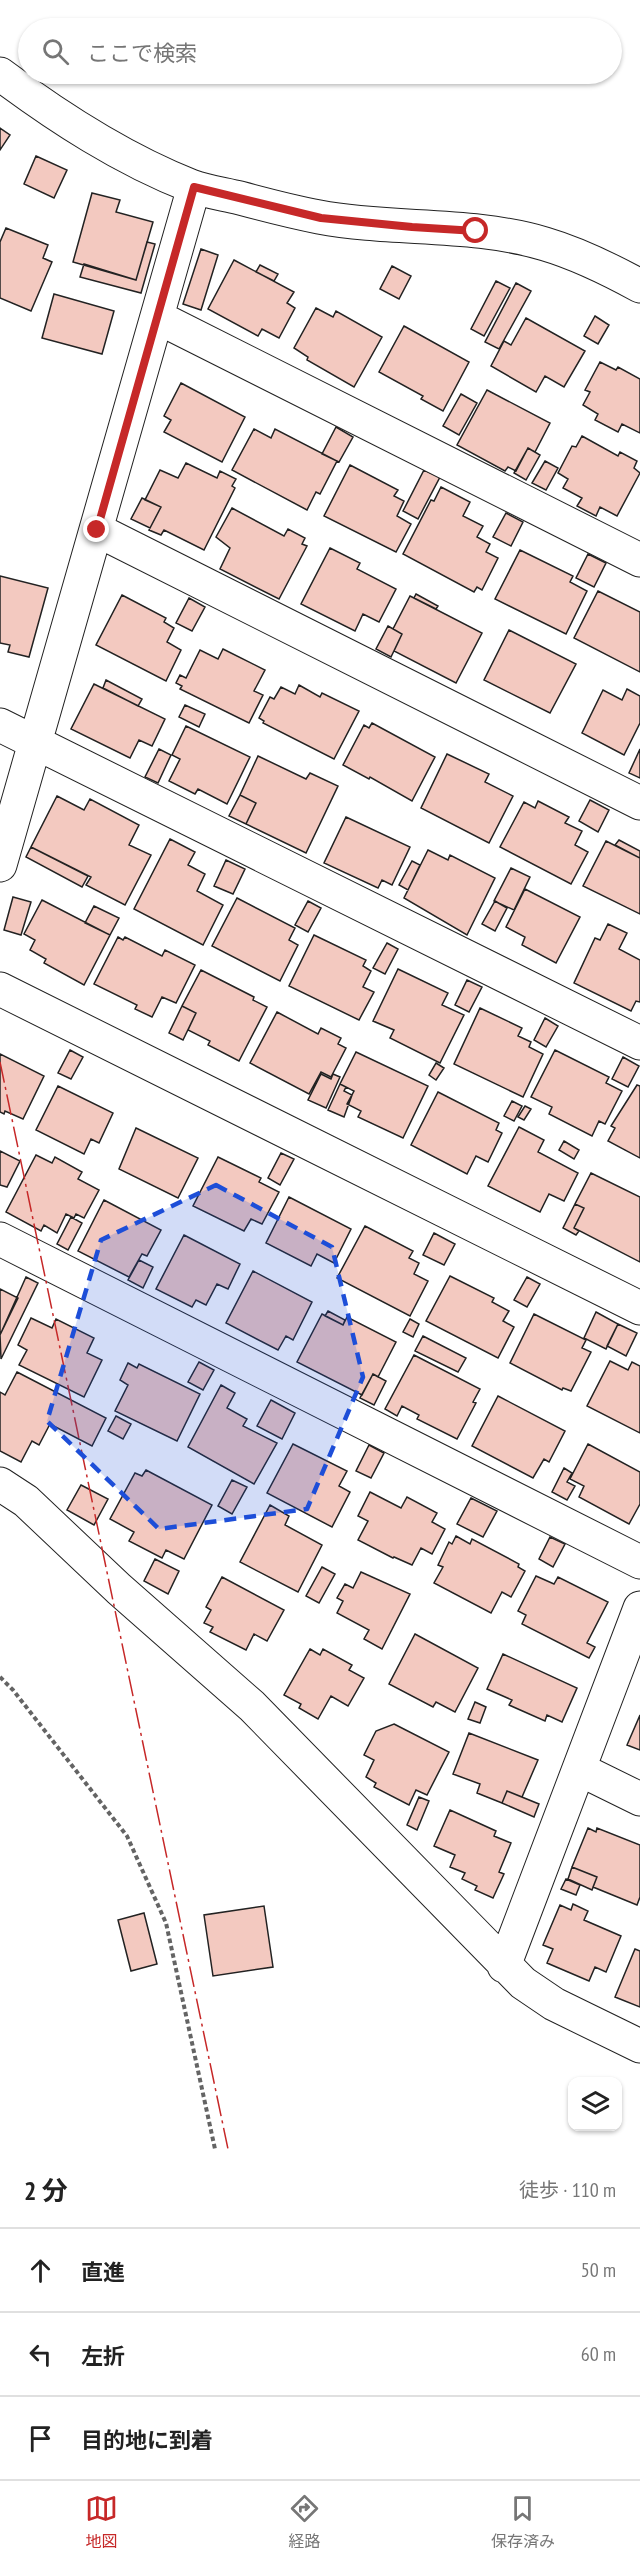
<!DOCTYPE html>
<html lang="ja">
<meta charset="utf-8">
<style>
body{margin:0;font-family:"PT Sans Narrow","Noto Sans JP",sans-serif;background:#f6f6f6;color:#222}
.controls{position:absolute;right:18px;bottom:18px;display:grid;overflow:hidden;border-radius:12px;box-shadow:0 2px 4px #0004}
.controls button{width:54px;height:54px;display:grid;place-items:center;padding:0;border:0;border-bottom:2px solid #e0e0e0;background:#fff;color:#222;font:30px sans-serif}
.stop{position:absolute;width:18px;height:18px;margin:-14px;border:4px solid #c62828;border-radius:50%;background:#fff}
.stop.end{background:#c62828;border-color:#fff;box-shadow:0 2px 6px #0008}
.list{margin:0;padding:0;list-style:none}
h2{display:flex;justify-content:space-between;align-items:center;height:78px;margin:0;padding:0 24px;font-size:26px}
h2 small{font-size:20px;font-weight:400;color:#767676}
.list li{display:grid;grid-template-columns:39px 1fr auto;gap:18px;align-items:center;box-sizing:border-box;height:84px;padding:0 24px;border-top:2px solid #e0e0e0}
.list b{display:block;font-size:22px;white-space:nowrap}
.list em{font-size:20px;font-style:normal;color:#767676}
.icon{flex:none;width:33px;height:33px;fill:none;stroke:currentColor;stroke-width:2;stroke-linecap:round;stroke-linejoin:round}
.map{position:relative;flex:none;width:640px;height:2149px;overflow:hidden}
.search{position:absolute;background:#fff;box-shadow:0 2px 4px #0004;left:18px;right:18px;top:18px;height:66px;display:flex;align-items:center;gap:15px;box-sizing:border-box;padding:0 21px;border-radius:33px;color:#767676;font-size:22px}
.sheet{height:330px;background:#fff}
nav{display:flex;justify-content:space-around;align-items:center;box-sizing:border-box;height:84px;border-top:2px solid #e0e0e0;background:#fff;font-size:16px;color:#767676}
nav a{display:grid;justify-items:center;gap:3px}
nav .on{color:#c62828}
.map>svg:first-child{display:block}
</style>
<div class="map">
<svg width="640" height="2149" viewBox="0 0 640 2149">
<rect width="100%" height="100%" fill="#fff"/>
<!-- building -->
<path fill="#f3c9c0" stroke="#222" stroke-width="1.5" d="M0,128L10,135L0,150Z
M36,156L67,170L54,198L24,184Z
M92,193L120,200L116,212L153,222L136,280L73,262Z
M6,228L48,245L43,258L52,262L31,311L0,298V242Z
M147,242L155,244L141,293L80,277L84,264L136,280Z
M201,249L218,255L201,310L183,304Z
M234,260L294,292L287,303L295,308L279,338L262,329L258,336L208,309Z
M260,265L278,274L274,281L256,272Z
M392,266L411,276L399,299L380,289Z
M496,281L510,288L484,336L471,329Z
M516,283L531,291L499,349L485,342Z
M54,294L114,311L102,354L42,338Z
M316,308L333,317L336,311L382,337L354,387L307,360L308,357L294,348Z
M595,316L609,325L598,344L584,336Z
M526,318L585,351L564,387L545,376L536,392L491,366L504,341L511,345Z
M404,326L469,362L443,411L421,399L423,396L379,372Z
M600,362L616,370L618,367L640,379V433L622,424L618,432L595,420L598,414L583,405L590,392L585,390Z
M181,383L245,417L222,462L164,432L171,420L164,416Z
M487,390L550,423L535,452L528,448L516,471L508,467L505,471L457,445Z
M461,394L477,403L459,435L443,426Z
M336,427L353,437L339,462L322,454Z
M254,429L271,438L275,429L337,461L320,494L316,492L307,510L232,470Z
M582,436L618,456L620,452L637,461L634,468L640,473L617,516L600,507L596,516L577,506L582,498L563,488L568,479L558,473L572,446L576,447Z
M528,448L540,455L526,480L514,473Z
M545,461L558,468L546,490L532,483Z
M186,463L217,478L220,471L236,479L232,486L235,488L204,550L164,530L161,535L149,530L161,507L145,500L160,470L178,478Z
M350,465L398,490L394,496L404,501L397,516L411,524L396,552L324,516Z
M424,470L440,477L418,519L403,511Z
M441,487L470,502L463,516L483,526L477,537L490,544L486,552L498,558L482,590L477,587L474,592L403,554L431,500L434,501Z
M142,498L161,507L150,528L131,519Z
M232,508L284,536L288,529L305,538L302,544L307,546L279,599L220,569L230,548L216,537Z
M506,513L523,522L511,546L493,537Z
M330,548L360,563L357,569L396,589L379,622L363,614L355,631L301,604Z
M520,550L573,576L570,582L587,591L566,634L495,599Z
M588,554L606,563L594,587L576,578Z
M0,576L48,588L29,657L8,652L10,645L0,643Z
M598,591L640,612V672L574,638Z
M416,594L438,606L436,609L414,598Z
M122,595L166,618L164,622L174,628L167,642L181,650L166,681L96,645Z
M410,596L482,633L456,683L394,651L402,634L393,629Z
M189,598L205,607L192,631L176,623Z
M388,626L402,634L391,657L376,649Z
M509,630L576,664L550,713L484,680Z
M223,649L265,670L254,691L263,695L249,723L180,689L182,686L176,683L180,675L186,678L200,650L218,659Z
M106,680L142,699L138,706L103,688Z
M94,684L165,719L152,746L139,740L130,758L71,729Z
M299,685L320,697L322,693L359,711L334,759L263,723L264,721L259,718L270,697L274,699L281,687L295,694Z
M627,689L640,696V723L624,755L582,733L603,690L622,700Z
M185,705L205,714L199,727L179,717Z
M372,723L435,757L412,801L370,777L369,779L343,765L364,725L369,728Z
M186,726L250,757L227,804L198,789L195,794L169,781L180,759L172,755Z
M159,749L171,755L158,783L145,777Z
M640,749V778L629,773Z
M447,754L489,774L485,782L513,796L489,843L421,808Z
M258,756L306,779L310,773L338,786L306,853L246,824L256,803L240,795Z
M240,795L256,803L246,824L229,816Z
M57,796L84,810L90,799L139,825L129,845L151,855L125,905L86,885L91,877L31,847Z
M590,800L609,810L598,832L579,821Z
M538,801L569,817L565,823L582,831L575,845L588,852L571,884L500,847L524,802L535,808Z
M346,817L410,847L392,885L382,880L378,888L324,863Z
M170,839L195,852L188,865L205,874L197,891L223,905L203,945L134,909Z
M619,840L640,851V858L615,845Z
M606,841L640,858V914L583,886Z
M31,847L88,876L82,887L26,857Z
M428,850L448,860L450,855L495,878L467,935L404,898Z
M226,860L245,869L233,894L214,886Z
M412,861L420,865L408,890L399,885Z
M511,868L530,877L514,910L494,901Z
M525,889L580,917L556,963L522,945L525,937L506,927Z
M13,897L31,902L21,935L4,930Z
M237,898L295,928L289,940L298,945L280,981L212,946Z
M42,900L110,935L84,985L44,963L46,959L30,950L35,940L24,934Z
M308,901L321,908L308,932L295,925Z
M495,901L507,908L495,931L482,924Z
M94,906L119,918L110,935L85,923Z
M608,924L627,933L619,949L640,960V1002L636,1001L631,1011L574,983L595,938L600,940Z
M314,935L366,960L363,966L371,971L363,987L374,992L359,1020L289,986Z
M118,937L123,940L125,937L162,956L165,950L195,965L176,1003L162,997L152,1017L135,1009L137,1005L94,984Z
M387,943L398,949L385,974L373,968Z
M398,969L448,993L442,1005L464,1015L440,1063L390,1038L394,1030L373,1021Z
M201,970L254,997L253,1000L267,1007L239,1061L208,1045L210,1041L188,1030L196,1013L182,1006Z
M467,980L482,987L469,1012L455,1005Z
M182,1006L196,1013L183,1040L169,1033Z
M480,1008L522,1028L518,1036L531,1042L529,1047L543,1054L523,1097L454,1064Z
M277,1012L318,1034L321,1028L341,1038L338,1044L346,1048L331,1077L321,1072L309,1094L250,1063Z
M545,1018L558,1026L546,1047L534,1040Z
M70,1050L83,1057L71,1079L58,1073Z
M555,1050L609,1077L606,1083L622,1091L605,1124L599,1121L592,1136L549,1114L552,1107L531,1097Z
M356,1052L428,1086L403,1138L358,1117L361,1111L347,1104L354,1091L340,1084Z
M0,1054L44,1076L23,1119L5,1111L4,1114L0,1112Z
M623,1057L639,1066L628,1087L612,1079Z
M436,1063L444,1068L436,1080L429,1075Z
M321,1074L331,1079L333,1074L340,1077L326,1108L308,1100Z
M340,1084L346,1087L344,1091L352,1095L344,1117L328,1110Z
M637,1085L640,1086V1158L608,1141L615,1128L611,1126Z
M58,1086L113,1113L99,1143L91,1139L84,1154L36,1130Z
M438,1092L499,1123L496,1130L502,1133L488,1162L476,1156L467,1174L411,1145Z
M512,1101L522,1106L514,1121L504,1116Z
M525,1106L531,1109L524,1120L518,1117Z
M519,1127L544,1140L538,1152L578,1173L564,1201L549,1194L540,1212L488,1186Z
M136,1128L198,1158L178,1198L119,1169Z
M564,1141L579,1150L574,1159L559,1150Z
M0,1151L20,1161L7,1187L0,1185Z
M281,1153L294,1159L280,1185L268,1178Z
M36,1155L52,1163L55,1157L82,1172L78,1179L99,1190L84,1218L76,1214L74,1218L66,1214L57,1233L44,1225L41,1231L6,1212Z
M218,1157L261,1178L259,1182L279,1192L262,1224L251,1219L244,1231L193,1206Z
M591,1173L640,1197V1262L574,1228L584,1208L575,1204Z
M289,1197L351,1229L334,1263L317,1254L311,1266L266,1243Z
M104,1200L161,1230L147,1256L142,1254L129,1277L78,1251Z
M575,1204L584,1208L574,1228L579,1231L576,1235L563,1228Z
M71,1217L82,1223L68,1250L57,1244Z
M365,1226L413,1251L409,1258L419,1263L414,1274L428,1281L410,1316L337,1278Z
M434,1233L455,1244L444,1265L423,1255Z
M184,1235L240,1264L228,1289L217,1284L206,1305L196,1300L192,1307L156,1289Z
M139,1260L153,1267L143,1288L128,1280Z
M253,1271L312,1302L293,1340L286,1336L278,1350L226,1323Z
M450,1276L494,1298L492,1302L509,1311L503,1321L514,1327L498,1358L426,1321Z
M26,1277L38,1283L1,1359L0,1335Z
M527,1277L540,1284L527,1307L514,1300Z
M0,1289L18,1298L0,1335Z
M328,1311L345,1320L343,1325L325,1316Z
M596,1312L618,1324L606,1349L584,1338Z
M322,1314L343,1325L347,1317L396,1342L378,1377L373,1374L362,1395L297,1362Z
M534,1314L586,1340L582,1348L591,1352L571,1391L563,1388L562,1390L510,1363Z
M31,1318L52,1328L56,1319L94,1338L87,1353L102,1360L84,1397L19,1365L27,1350L18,1345Z
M410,1319L419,1324L413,1337L403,1332Z
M618,1324L637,1333L626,1356L607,1346Z
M423,1336L466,1358L458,1372L415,1351Z
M414,1355L480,1389L473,1402L476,1403L457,1439L417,1419L419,1415L402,1406L397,1416L385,1409Z
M610,1361L628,1370L632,1362L640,1366V1433L587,1406Z
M199,1362L214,1370L203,1390L188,1382Z
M128,1363L137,1368L139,1364L200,1394L177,1441L115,1411L128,1385L120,1380Z
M17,1372L106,1418L92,1446L50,1424L39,1445L32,1441L21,1462L0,1451V1392L5,1395Z
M373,1374L386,1381L374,1405L360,1398Z
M221,1385L235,1393L227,1408L247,1419L243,1426L277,1443L254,1484L188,1447Z
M498,1396L565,1431L549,1462L544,1459L533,1478L472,1446Z
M271,1400L295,1413L282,1439L257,1426Z
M116,1416L131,1424L123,1439L108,1431Z
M293,1444L347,1471L339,1486L350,1492L332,1527L267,1493Z
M588,1444L640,1472V1504L629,1524L579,1497L584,1486L570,1479Z
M369,1445L384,1453L371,1478L356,1471Z
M564,1468L572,1473L567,1482L575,1486L567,1500L552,1492Z
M146,1470L212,1505L184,1559L166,1550L162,1558L129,1541L134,1532L110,1519L135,1473L142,1476Z
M232,1480L247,1487L232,1514L218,1506Z
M81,1485L108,1499L94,1525L67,1510Z
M370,1492L401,1508L407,1497L437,1513L432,1522L445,1529L432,1554L421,1548L412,1565L394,1557L393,1558L358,1540L368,1521L358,1516Z
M471,1498L497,1511L483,1537L457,1524Z
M270,1505L289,1516L285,1525L322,1545L298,1592L240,1562Z
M456,1536L470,1544L472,1539L519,1564L518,1567L525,1571L511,1597L502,1592L491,1613L434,1583L443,1567L438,1565L449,1542L452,1544Z
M550,1537L565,1544L553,1567L539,1559Z
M155,1559L179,1571L168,1594L144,1581Z
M322,1567L335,1574L319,1603L306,1596Z
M361,1572L410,1594L382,1649L364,1639L369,1630L337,1613L343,1601L337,1598L345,1584L353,1588Z
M536,1576L554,1584L558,1577L608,1602L587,1643L595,1647L589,1658L522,1624L526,1615L518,1611Z
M222,1577L284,1610L267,1641L254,1634L246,1650L210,1632L213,1627L204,1623L211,1610L206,1607Z
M415,1634L478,1668L455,1712L436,1702L433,1707L389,1684Z
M310,1649L320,1655L323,1649L352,1665L349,1670L364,1678L348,1706L331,1696L318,1719L299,1708L301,1704L284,1695Z
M503,1654L577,1688L562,1722L547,1715L545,1721L509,1705L512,1700L487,1689Z
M475,1702L486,1707L480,1723L468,1719Z
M640,1715V1750L627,1745Z
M394,1724L449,1752L427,1795L416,1790L409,1805L374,1787L376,1783L366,1777L374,1760L364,1755L376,1731Z
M469,1733L538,1760L522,1797L507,1791L502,1803L477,1793L480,1784L453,1774Z
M507,1791L539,1804L534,1817L502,1803Z
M419,1797L429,1801L417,1830L407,1825Z
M450,1810L496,1831L494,1836L511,1843L499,1872L504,1874L493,1898L475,1890L477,1886L462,1879L465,1873L450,1867L455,1855L434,1846Z
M588,1828L596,1832L597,1828L640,1845V1897L637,1905L593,1887L597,1877L572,1867Z
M572,1867L597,1877L592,1890L568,1879Z
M566,1879L580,1885L576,1895L561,1889Z
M573,1904L588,1911L584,1920L621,1936L606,1972L595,1967L589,1981L547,1963L553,1949L543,1945L560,1905L571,1910Z
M264,1906L273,1967L213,1976L204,1915Z
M144,1913L157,1964L131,1971L118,1920Z
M635,1949L640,1951V2007L615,1997Z"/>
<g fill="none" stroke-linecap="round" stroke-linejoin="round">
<!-- minor casing -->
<g stroke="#222" stroke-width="35">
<path id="minor" d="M0,74C59,118 122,159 191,186C207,192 224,194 240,198C266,205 293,212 319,217C393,231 472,222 545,244C579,254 609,269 640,286
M157,317L640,560
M97,530L640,803
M0,725L640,1043
M0,865L194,187
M0,989L640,1308
M0,1239L640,1562
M0,1484L26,1501L119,1589L252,1706L523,1983L554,2004L640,2046
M579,1769L640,1799
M504,1966L640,1608"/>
</g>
<!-- path -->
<path stroke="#646464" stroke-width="4" stroke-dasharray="4.5 3" stroke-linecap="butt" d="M0,1677L13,1690L127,1836L166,1923L215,2149"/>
<!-- minor -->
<use href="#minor" stroke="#fff" stroke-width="33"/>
<!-- power -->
<path stroke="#c62828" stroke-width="1.5" stroke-dasharray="21 4.5 3 4.5" stroke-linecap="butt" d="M0,1062L228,2149"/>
</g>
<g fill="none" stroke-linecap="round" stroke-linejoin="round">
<!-- route -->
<path stroke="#c62828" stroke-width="8" d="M97,530L194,187L321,218L412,227L476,231"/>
</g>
<!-- marked area -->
<path fill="#1d4ed8" fill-opacity="0.2" stroke="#1d4ed8" stroke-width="4.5" stroke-dasharray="12 8" stroke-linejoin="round" d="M216,1185L332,1247L363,1377L307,1509L159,1529L47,1421L101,1240Z"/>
</svg>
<div class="controls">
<button><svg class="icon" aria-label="layers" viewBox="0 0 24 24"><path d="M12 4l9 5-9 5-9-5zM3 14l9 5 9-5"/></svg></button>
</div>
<div class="stop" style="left:476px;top:231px"></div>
<div class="stop end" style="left:97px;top:530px"></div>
<div class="search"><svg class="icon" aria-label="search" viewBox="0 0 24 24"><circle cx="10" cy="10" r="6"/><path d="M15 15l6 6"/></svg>ここで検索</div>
</div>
<section class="sheet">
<h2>2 分<small>徒歩 · 110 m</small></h2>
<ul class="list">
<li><svg class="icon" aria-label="ahead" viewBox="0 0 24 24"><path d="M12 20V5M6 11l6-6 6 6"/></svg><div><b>直進</b></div><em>50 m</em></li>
<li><svg class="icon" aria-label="left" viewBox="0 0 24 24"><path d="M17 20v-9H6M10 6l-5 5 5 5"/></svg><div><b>左折</b></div><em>60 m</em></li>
<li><svg class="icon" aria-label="arrive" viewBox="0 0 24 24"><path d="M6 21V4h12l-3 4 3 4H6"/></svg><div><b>目的地に到着</b></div></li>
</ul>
</section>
<nav>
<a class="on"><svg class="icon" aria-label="map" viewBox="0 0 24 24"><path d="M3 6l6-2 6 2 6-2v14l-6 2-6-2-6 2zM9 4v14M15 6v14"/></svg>地図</a>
<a><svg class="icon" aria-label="directions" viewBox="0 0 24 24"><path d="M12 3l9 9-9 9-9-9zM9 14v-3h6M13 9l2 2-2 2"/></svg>経路</a>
<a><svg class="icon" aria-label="saved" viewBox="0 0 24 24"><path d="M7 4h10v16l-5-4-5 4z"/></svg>保存済み</a>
</nav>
